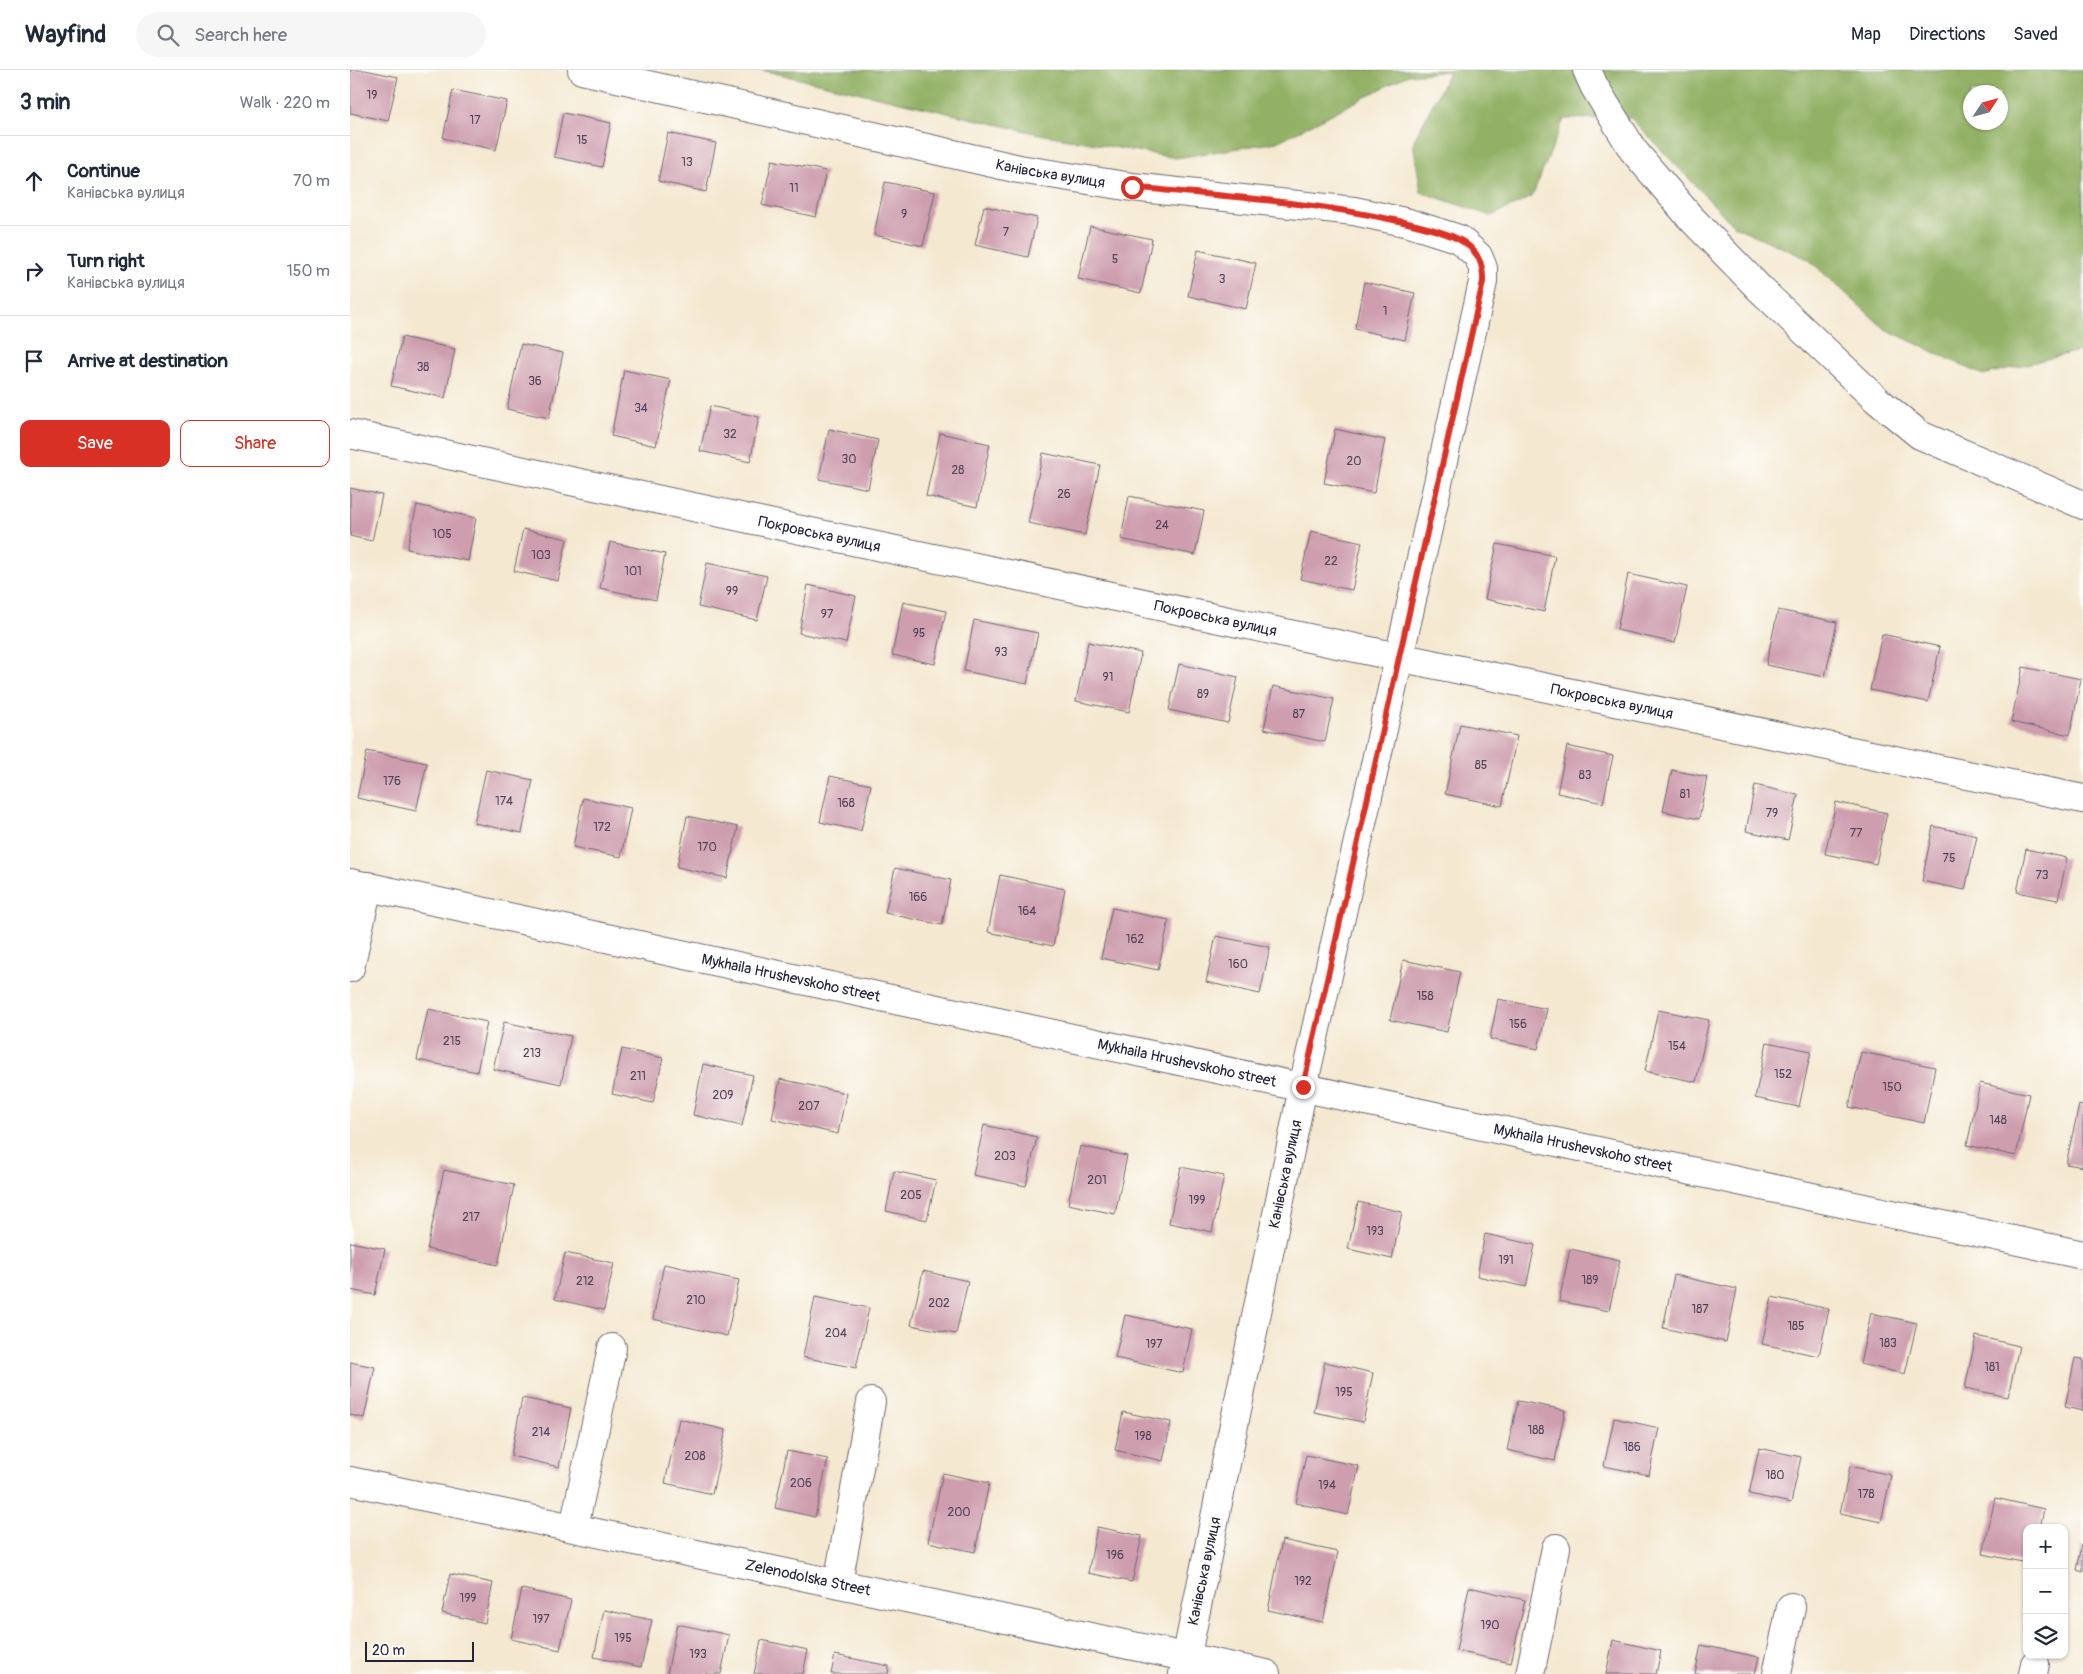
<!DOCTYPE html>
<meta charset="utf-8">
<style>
body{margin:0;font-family:Pangolin,sans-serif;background:#f6f6f7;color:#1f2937}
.controls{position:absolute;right:15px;bottom:15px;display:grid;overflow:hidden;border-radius:10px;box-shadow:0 1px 4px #0004}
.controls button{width:45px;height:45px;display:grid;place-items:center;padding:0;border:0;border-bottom:1px solid #e0e1e3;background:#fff;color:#1f2937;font:25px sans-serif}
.compass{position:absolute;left:1613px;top:15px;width:45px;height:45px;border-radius:50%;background:#fff;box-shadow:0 1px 4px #0004;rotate:54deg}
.scale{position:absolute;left:15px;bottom:12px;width:109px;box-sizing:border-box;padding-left:5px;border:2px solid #22223b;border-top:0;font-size:14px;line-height:18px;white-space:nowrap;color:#22223b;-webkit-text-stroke:4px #fdfcf7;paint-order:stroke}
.stop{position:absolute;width:15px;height:15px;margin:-11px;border:4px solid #d93025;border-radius:50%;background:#fff}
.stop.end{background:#d93025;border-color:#fff;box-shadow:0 1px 5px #0008}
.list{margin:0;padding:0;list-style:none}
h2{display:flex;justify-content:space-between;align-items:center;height:65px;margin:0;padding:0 20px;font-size:21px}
h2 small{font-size:16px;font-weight:400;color:#747a83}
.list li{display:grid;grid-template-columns:32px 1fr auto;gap:15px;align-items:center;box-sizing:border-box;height:90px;padding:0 20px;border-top:1px solid #e0e1e3}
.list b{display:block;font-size:19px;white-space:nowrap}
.list p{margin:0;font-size:16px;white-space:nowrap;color:#747a83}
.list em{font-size:16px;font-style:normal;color:#747a83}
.actions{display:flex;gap:10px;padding:15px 20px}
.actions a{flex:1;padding:11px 0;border:1px solid #d93025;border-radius:10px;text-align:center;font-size:18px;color:#d93025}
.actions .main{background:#d93025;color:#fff}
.icon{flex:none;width:28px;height:28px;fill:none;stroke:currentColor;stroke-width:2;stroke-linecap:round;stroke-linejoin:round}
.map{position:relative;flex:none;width:1733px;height:1604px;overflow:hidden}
header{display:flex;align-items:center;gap:30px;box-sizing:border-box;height:70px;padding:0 25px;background:#fff;border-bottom:1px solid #e0e1e3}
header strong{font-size:24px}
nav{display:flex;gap:28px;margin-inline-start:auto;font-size:18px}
.search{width:350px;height:45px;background:#f6f6f7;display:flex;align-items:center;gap:12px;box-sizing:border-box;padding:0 18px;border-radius:28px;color:#747a83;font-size:19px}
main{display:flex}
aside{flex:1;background:#fff}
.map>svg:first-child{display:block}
</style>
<header>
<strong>Wayfind</strong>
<div class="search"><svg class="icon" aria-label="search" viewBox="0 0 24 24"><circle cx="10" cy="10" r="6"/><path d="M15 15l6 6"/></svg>Search here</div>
<nav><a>Map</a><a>Directions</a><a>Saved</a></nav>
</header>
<main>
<aside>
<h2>3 min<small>Walk · 220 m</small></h2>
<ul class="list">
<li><svg class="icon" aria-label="ahead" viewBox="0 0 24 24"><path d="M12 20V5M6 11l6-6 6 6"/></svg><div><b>Continue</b><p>Канівська вулиця</p></div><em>70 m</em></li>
<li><svg class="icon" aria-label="right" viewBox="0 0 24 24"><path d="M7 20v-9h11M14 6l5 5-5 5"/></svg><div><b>Turn right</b><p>Канівська вулиця</p></div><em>150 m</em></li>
<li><svg class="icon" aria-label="arrive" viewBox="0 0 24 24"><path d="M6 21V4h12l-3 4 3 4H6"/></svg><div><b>Arrive at destination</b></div></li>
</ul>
<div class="actions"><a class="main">Save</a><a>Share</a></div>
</aside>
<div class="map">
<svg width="1733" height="1604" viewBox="0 0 1733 1604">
<rect width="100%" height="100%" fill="#fdfcf7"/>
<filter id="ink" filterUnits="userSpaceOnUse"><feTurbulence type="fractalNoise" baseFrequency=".02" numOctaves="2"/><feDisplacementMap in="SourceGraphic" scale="10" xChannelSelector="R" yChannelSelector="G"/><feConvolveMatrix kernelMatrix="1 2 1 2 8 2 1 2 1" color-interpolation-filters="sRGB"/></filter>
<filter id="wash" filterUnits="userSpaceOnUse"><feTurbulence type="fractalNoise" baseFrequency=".0096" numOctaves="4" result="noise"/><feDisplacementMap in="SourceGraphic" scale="20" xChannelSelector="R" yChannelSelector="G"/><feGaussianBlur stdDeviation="1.12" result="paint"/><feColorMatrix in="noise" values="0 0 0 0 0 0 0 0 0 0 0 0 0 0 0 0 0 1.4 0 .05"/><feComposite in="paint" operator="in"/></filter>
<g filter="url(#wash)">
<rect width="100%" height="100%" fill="#f4e8d0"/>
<!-- forest -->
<path fill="#92b165" stroke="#5a6a50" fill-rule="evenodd" d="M411,0H1733V280L1633,305L1535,259L1458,189L1384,156L1281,48L1214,49L1182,127L1141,146L1071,122L1063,72L1100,1L1058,5L927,72L826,88L689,64ZM1620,22H1650V52H1620Z"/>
<g id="blocks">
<!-- building -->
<path fill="#ce9eaf" d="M0,0H15L48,7L38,51L0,43Z
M103,20L157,31L146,80L93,68Z
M213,43L261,53L252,97L204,87Z
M318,63L366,73L356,122L308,111Z
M422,90L476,101L466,147L412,135Z
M535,112L585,122L573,176L524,165Z
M634,136L687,148L678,187L625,175Z
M740,156L802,169L791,223L728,209Z
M848,180L906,193L896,239L838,226Z
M1014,212L1065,223L1055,270L1005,259Z
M52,267L105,279L95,328L41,316Z
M171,274L213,283L199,348L157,339Z
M274,300L321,310L306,376L261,366Z
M360,336L409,347L400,392L350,381Z
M479,359L528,370L518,419L469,409Z
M985,359L1035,370L1024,423L974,413Z
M590,363L640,374L627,437L576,426Z
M693,383L750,395L735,465L678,453Z
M0,418L32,425L22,471L0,466Z
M779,426L854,441L845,485L771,469Z
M67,435L126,448L118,491L57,479Z
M173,459L217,469L208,511L164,501Z
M961,461L1012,472L1002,520L950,509Z
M260,472L315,484L306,530L250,518Z
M1147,474L1205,486L1194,542L1135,529Z
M357,493L417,506L407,550L348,537Z
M1278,504L1337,517L1325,573L1267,560Z
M458,515L506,526L496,573L449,563Z
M553,532L596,541L585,594L542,585Z
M1428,540L1487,552L1475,607L1416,595Z
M624,550L688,563L677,614L614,601Z
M1532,564L1590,577L1578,632L1520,620Z
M738,572L791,583L779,642L726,631Z
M829,594L888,607L878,653L819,640Z
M1673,597L1731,609L1720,665L1661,652Z
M923,616L984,629L975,672L914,659Z
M1110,654L1167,666L1152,736L1095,724Z
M1217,676L1263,686L1253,733L1207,723Z
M17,681L77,693L66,741L7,728Z
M136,700L183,710L172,763L124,753Z
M1322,700L1357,707L1349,749L1313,741Z
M480,706L521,715L511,761L470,752Z
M1405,715L1448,725L1438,770L1396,761Z
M233,728L281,738L271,787L223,777Z
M1486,732L1537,743L1526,794L1475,784Z
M337,746L388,757L377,808L327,797Z
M1583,756L1627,766L1615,820L1572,811Z
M1676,779L1717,788L1708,830L1667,822Z
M545,798L601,810L592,855L535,843Z
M650,805L715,819L703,876L638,862Z
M762,838L819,850L808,900L751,888Z
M866,866L920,877L910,924L856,912Z
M1053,890L1110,902L1097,962L1040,950Z
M1148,929L1197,939L1188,979L1140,969Z
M78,939L137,952L127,1002L67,990Z
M1308,940L1359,950L1346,1012L1295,1001Z
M154,952L221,966L211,1014L143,999Z
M1417,972L1461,981L1449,1037L1405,1028Z
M272,979L313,988L303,1033L262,1024Z
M1511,982L1585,997L1574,1053L1499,1037Z
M353,994L403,1005L392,1056L343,1045Z
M430,1009L496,1023L488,1064L422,1049Z
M1630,1013L1679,1024L1666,1086L1617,1075Z
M1729,1035L1733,1036V1097L1716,1094Z
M634,1055L687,1067L676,1116L623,1105Z
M730,1076L777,1086L765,1144L718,1134Z
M831,1097L874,1106L862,1162L819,1153Z
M94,1100L164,1115L148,1195L77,1179Z
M544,1101L586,1110L577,1150L536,1141Z
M1008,1132L1052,1142L1042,1189L998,1179Z
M1135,1164L1185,1175L1176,1217L1127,1206Z
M0,1172L35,1179L25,1225L0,1220Z
M1220,1179L1270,1190L1259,1241L1209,1231Z
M215,1183L264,1193L254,1240L205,1229Z
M314,1194L389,1210L377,1266L303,1249Z
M573,1201L618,1211L606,1264L561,1255Z
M1324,1205L1387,1219L1376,1272L1313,1258Z
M465,1227L519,1238L506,1298L453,1287Z
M1422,1227L1479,1239L1469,1286L1412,1274Z
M1521,1243L1567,1253L1555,1304L1510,1294Z
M775,1245L842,1259L833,1303L765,1288Z
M1626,1266L1669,1276L1658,1327L1615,1318Z
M1725,1288L1733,1289V1341L1715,1337Z
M0,1292L25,1297L14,1348L0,1345Z
M975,1292L1023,1303L1013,1352L964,1342Z
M172,1328L221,1338L209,1397L161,1386Z
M1168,1331L1215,1340L1205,1391L1157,1380Z
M773,1342L821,1352L813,1391L765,1380Z
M1264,1348L1309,1358L1299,1405L1254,1396Z
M329,1349L376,1360L362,1424L315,1413Z
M1409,1378L1451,1387L1441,1433L1399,1424Z
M437,1381L478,1389L465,1447L425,1438Z
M956,1385L1009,1396L998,1445L946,1433Z
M1500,1396L1541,1405L1531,1452L1490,1443Z
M593,1403L639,1413L625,1482L578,1472Z
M1645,1428L1694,1439L1690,1458H1677V1493L1633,1484Z
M747,1457L792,1466L782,1512L738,1503Z
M932,1470L988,1482L973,1552L918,1540Z
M1732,1475H1733V1502L1727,1500Z
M100,1504L143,1513L135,1553L92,1543Z
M1119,1517L1175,1530L1161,1593L1106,1581Z
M172,1519L221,1530L210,1580L161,1569Z
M254,1540L302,1550L291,1597L244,1587Z
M327,1554L379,1565L371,1604H317Z
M411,1570L458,1580L453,1604H404Z
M1263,1570L1311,1581L1306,1604H1256Z
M1351,1575L1409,1587L1405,1604H1345Z
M485,1585L539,1596L538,1604H481Z"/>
</g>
</g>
<g filter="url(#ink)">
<use href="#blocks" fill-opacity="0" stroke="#6c676f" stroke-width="1"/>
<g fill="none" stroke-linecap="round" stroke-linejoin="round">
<!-- minor casing -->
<g stroke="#6c676f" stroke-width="30">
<g id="minor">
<path id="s1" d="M232,0L669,99L782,117L1004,141L1059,153L1109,169L1128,186L1133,198V212L953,1017L833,1604"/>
<path d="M1237,0L1244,16L1283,80L1339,146L1409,218L1527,330L1570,365L1733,435"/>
<path id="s2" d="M0,364L1048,587L1733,729"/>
<path id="s3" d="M0,813L1733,1185"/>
<path d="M0,898L18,816"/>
<path id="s4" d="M0,1411L916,1604"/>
<path d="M224,1457L262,1278"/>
<path d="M488,1513L521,1332"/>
<path d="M1180,1604L1206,1478"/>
<path d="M1427,1604L1441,1537"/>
<path d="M1683,1604L1685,1594"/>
</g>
</g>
<!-- minor -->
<use href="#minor" stroke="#fff" stroke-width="28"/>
</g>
</g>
<g fill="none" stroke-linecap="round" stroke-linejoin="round" filter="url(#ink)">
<!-- route -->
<path stroke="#d93025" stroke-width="6" d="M782,117C867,126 955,131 1039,149C1059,153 1090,160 1108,169C1126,178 1134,193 1133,212L953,1017"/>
</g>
<g text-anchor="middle" stroke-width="4.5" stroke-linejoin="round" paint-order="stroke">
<!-- number labels -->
<g font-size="12" fill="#4d4158">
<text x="22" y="29">19</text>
<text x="125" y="54">17</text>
<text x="232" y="74">15</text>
<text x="337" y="96">13</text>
<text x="444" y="122">11</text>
<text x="554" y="148">9</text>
<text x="656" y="166">7</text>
<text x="765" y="193">5</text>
<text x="872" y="213">3</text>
<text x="1035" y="245">1</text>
<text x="73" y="301">38</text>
<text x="185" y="315">36</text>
<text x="291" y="342">34</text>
<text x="380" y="368">32</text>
<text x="499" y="393">30</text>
<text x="1004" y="395">20</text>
<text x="608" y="404">28</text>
<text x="714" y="428">26</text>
<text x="812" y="459">24</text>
<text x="92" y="468">105</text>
<text x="191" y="489">103</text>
<text x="981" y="495">22</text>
<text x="283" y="505">101</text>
<text x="382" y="525">99</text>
<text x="477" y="548">97</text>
<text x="569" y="567">95</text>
<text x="651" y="586">93</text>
<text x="758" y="611">91</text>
<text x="853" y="628">89</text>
<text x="949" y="648">87</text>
<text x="1131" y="699">85</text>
<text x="1235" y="709">83</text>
<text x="42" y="715">176</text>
<text x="1335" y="728">81</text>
<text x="154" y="735">174</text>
<text x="496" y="737">168</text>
<text x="1422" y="747">79</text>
<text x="252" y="761">172</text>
<text x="1506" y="767">77</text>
<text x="357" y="781">170</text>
<text x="1599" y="792">75</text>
<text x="1692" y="809">73</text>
<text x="568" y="831">166</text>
<text x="677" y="845">164</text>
<text x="785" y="873">162</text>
<text x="888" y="898">160</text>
<text x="1075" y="930">158</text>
<text x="1168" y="958">156</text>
<text x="102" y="975">215</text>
<text x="1327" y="980">154</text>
<text x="182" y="987">213</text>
<text x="1433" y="1008">152</text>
<text x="288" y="1010">211</text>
<text x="1542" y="1021">150</text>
<text x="373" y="1029">209</text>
<text x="459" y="1040">207</text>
<text x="1648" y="1054">148</text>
<text x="655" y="1090">203</text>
<text x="747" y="1114">201</text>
<text x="561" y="1129">205</text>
<text x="847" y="1134">199</text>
<text x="121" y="1151">217</text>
<text x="1025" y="1165">193</text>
<text x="1156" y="1194">191</text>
<text x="1240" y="1214">189</text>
<text x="235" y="1215">212</text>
<text x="346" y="1234">210</text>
<text x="589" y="1237">202</text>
<text x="1350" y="1243">187</text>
<text x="1446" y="1260">185</text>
<text x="486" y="1267">204</text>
<text x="1538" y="1277">183</text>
<text x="804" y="1278">197</text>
<text x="1642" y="1301">181</text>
<text x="994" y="1326">195</text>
<text x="1186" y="1364">188</text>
<text x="191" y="1366">214</text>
<text x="793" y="1370">198</text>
<text x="1282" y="1381">186</text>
<text x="345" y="1390">208</text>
<text x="1425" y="1409">180</text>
<text x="451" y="1417">206</text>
<text x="977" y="1419">194</text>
<text x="1516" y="1428">178</text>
<text x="609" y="1446">200</text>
<text x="765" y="1489">196</text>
<text x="953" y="1515">192</text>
<text x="118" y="1532">199</text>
<text x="191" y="1553">197</text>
<text x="1140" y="1559">190</text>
<text x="273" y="1572">195</text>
<text x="348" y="1588">193</text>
</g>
<!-- street labels -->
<g font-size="15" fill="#22223b" stroke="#fdfcf7">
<text dy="5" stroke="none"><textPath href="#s1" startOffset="480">Канівська вулиця</textPath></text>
<text dy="5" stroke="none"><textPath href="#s2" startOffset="480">Покровська вулиця</textPath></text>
<text dy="5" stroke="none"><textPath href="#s2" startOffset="885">Покровська вулиця</textPath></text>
<text dy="5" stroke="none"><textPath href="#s2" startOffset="1290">Покровська вулиця</textPath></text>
<text dy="5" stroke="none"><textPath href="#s3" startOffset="451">Mykhaila Hrushevskoho street</textPath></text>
<text dy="5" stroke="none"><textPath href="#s3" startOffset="856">Mykhaila Hrushevskoho street</textPath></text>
<text dy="5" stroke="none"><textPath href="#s3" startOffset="1261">Mykhaila Hrushevskoho street</textPath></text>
<text transform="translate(935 1104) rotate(-78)" y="5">Канівська вулиця</text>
<text transform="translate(854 1501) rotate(-78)" y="5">Канівська вулиця</text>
<text dy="5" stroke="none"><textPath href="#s4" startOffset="468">Zelenodolska Street</textPath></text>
</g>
</g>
</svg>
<div class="controls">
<button>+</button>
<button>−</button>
<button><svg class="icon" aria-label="layers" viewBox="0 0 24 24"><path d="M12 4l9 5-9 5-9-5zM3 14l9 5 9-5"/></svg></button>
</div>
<svg class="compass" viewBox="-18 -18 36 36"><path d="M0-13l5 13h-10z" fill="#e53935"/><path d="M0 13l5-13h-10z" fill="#747a83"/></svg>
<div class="scale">20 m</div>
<div class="stop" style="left:782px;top:117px"></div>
<div class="stop end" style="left:953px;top:1017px"></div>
</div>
</main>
